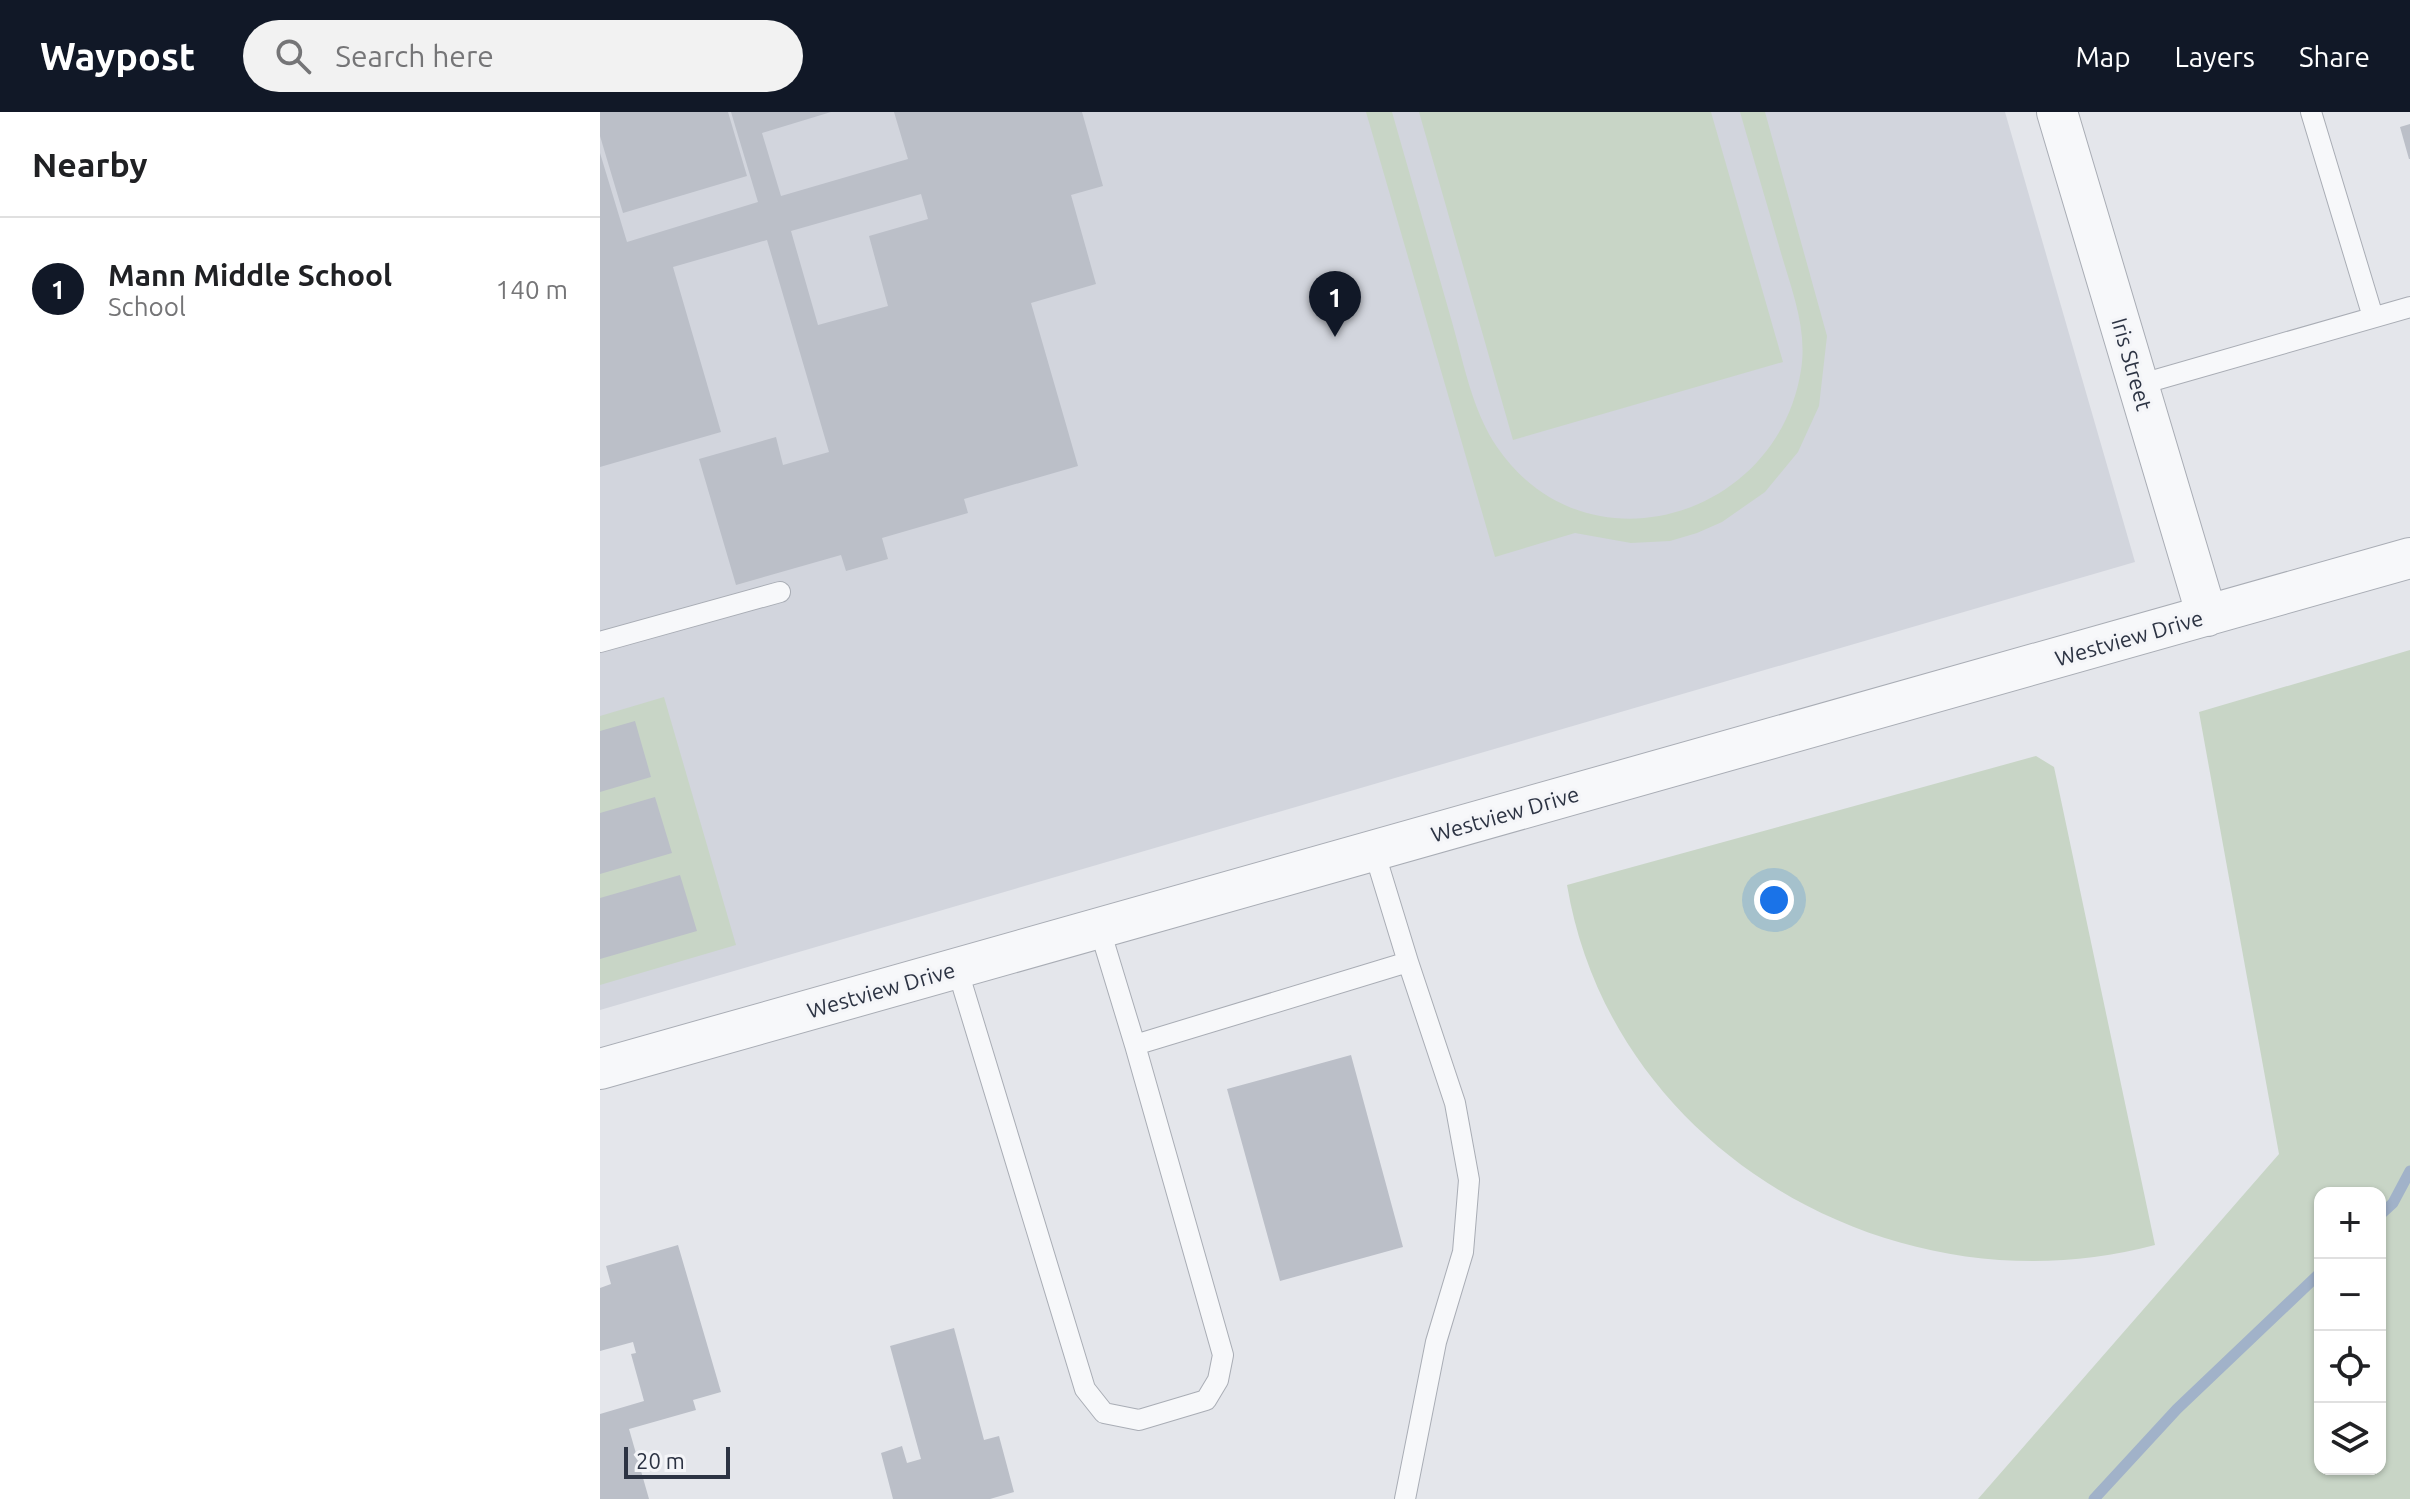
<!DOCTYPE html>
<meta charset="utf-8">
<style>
body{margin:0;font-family:Ubuntu,sans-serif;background:#f2f2f2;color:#202124}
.controls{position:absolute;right:24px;bottom:24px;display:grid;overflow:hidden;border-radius:16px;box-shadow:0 2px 6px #0004}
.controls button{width:72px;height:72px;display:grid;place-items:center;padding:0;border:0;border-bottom:2px solid #e0e0e0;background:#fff;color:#202124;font:40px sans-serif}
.scale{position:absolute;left:24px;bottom:20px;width:106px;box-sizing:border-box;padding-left:8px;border:4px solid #2c3343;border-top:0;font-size:22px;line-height:28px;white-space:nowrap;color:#2c3343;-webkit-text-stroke:6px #f4f5f8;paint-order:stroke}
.you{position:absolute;left:1174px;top:788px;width:28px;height:28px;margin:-20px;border:6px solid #fff;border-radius:50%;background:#1a73e8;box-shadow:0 0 0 12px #1a73e833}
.badge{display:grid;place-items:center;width:52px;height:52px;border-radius:50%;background:#111827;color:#fff;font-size:26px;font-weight:700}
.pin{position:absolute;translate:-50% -66px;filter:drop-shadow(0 2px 4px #0008)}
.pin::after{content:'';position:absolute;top:42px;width:28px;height:24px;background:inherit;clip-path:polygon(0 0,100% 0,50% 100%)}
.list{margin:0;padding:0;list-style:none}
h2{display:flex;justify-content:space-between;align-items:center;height:104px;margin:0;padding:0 32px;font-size:34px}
h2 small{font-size:26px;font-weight:400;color:#757577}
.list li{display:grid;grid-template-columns:52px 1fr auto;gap:24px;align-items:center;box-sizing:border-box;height:144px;padding:0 32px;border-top:2px solid #e0e0e0}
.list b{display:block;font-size:30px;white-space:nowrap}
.list p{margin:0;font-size:26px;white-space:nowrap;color:#757577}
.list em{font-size:26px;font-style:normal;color:#757577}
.icon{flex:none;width:44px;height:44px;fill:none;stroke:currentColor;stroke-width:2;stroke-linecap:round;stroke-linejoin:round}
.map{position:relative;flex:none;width:1810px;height:1387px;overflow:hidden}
header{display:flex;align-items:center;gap:48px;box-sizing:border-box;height:112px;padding:0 40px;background:#111827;color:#fff}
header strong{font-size:38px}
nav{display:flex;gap:44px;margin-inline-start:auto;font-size:28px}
.search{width:560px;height:72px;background:#f2f2f2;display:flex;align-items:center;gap:20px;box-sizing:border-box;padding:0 28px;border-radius:44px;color:#757577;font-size:30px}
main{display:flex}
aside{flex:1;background:#fff}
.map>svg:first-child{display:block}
</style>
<header>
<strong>Waypost</strong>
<div class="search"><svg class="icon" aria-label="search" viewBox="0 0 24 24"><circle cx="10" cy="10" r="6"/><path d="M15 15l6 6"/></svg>Search here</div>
<nav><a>Map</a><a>Layers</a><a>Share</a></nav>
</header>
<main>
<aside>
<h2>Nearby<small></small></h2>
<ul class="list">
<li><span class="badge">1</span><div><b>Mann Middle School</b><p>School</p></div><em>140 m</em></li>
</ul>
</aside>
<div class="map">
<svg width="1810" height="1387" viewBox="0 0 1810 1387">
<rect width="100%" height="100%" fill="#e4e6eb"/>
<!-- built -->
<path fill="#d2d5dd" d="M0,0H1405L1535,450L0,898Z"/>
<!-- green -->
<path fill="#c8d5c6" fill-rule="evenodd" d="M766,0H792C812,70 832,140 852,210C864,252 872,298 897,335C985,464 1178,407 1201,258C1208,215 1190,174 1179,134C1166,89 1153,45 1140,0H1165L1227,224L1219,294L1198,340L1165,380L1122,410L1097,421L1070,429L1031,431L975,421L895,445Z
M819,0H1111L1183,250L913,328Z
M1810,538V1387H1378L1679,1042L1599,600ZM1720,1081H1780V1357H1720Z
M64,585L136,833L0,873V604Z
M1436,644L1454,655L1555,1133C1299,1202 1012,1042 967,773Z"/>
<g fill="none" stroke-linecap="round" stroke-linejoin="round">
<!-- stream -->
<path stroke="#a1b2c9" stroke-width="11" d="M1780,1103L1793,1091L1810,1059
M1494,1387L1577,1297L1720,1161"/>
</g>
<!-- building -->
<path fill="#bbbfc8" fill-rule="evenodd" d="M0,0H128L147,64L23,101L0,24Z
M131,0H231L162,21L181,84L308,47L294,0H482L503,74L471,83L496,172L431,191L478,354L364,387L368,401L282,426L288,447L246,459L241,443L136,473L99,347L176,325L183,353L229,340L167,128L73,155L121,320L0,355V41L27,130L158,90ZM321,82L328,107L269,124L288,194L218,213L191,119Z
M1810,12V47H1809L1800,15Z
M35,609L51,665L0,680V619Z
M55,685L72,741L0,762V701Z
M80,763L97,819L0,847V786Z
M751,943L803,1135L680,1169L627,977Z
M78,1133L121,1280L93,1288L96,1298L29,1317L49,1387H0V1302L44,1289L31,1242L36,1241L33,1230L0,1239V1176L11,1172L6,1154Z
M354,1216L384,1328L399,1324L414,1380L390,1387H293L281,1341L302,1334L307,1351L321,1347L290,1234Z"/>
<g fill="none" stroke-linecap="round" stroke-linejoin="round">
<!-- lane casing -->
<g stroke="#a9adb5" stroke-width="22">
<path id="lane" d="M1711,0L1773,205
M1538,273L1810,195
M0,530L180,480
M500,818L535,933
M357,856L485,1277L504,1301L539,1308L606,1288L618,1268L623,1243L535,933L808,850L774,739
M805,1387L836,1230L863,1140L869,1068L855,991L808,850"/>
</g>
<!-- street casing -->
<g stroke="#a9adb5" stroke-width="42">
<path id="street" d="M1457,0L1607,504
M0,957L1810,446"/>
</g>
<!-- lane -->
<use href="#lane" stroke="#f7f8fa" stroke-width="20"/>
<!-- street -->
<use href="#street" stroke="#f7f8fa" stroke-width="40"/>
</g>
<g text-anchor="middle" stroke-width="6" stroke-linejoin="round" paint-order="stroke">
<!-- street labels -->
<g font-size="22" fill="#2c3343" stroke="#f4f5f8">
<text transform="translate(1532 252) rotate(74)" y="8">Iris Street</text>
<text transform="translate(1529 526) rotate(-16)" y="8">Westview Drive</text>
<text transform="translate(905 702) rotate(-16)" y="8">Westview Drive</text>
<text transform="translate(281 878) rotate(-16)" y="8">Westview Drive</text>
</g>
</g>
</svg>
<div class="controls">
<button>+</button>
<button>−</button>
<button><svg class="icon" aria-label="locate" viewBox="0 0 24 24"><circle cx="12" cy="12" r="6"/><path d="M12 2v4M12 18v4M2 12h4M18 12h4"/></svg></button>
<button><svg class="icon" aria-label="layers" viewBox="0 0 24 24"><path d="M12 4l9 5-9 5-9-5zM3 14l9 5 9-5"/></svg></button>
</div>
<div class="scale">20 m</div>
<div class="you"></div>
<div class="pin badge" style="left:735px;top:225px">1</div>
</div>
</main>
